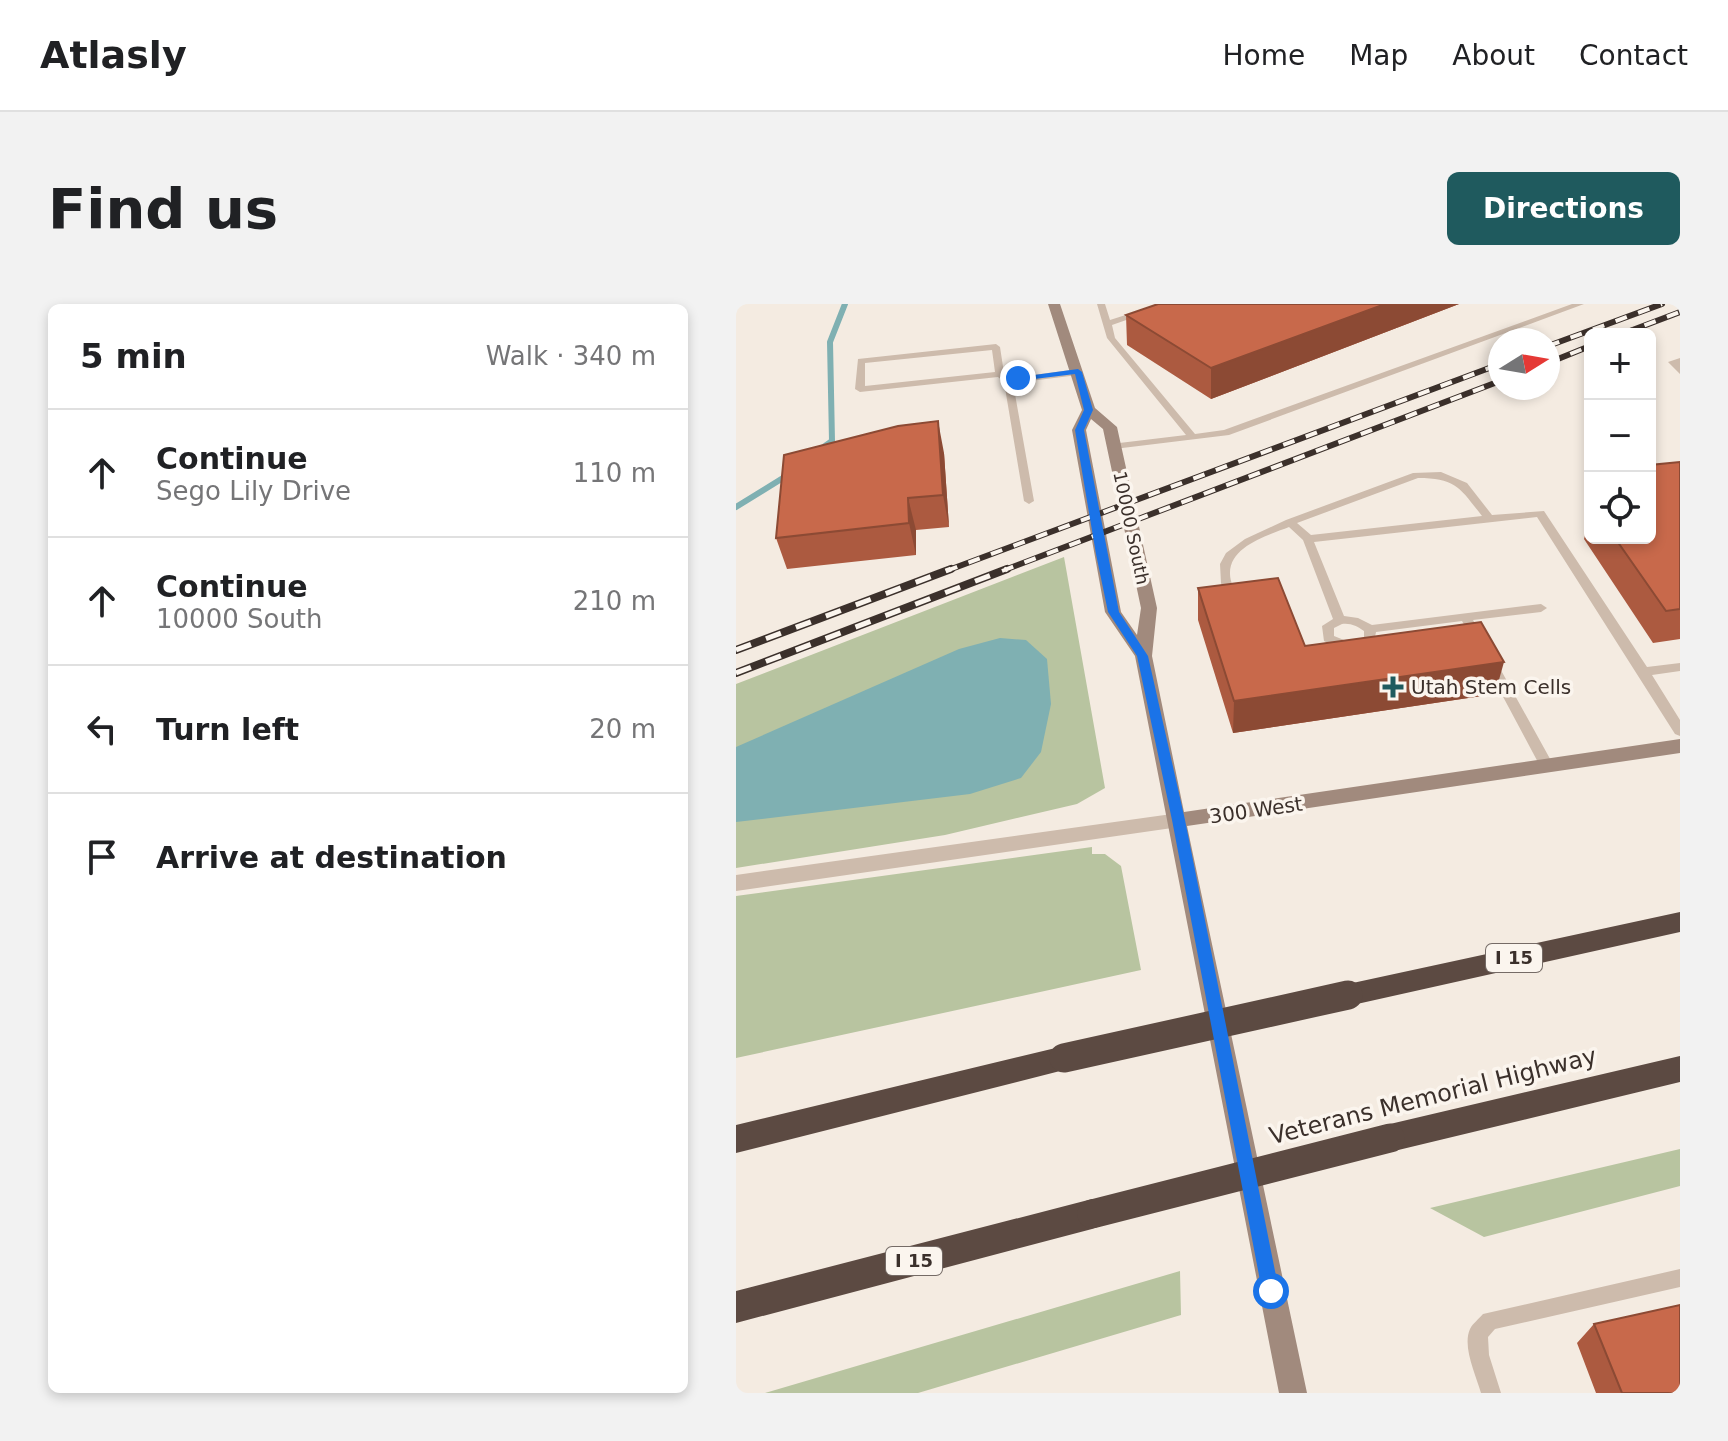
<!DOCTYPE html>
<meta charset="utf-8">
<style>
body{margin:0;font-family:"DejaVu Sans",sans-serif;background:#f2f2f2;color:#202124}
.controls{position:absolute;right:24px;top:24px;display:grid;overflow:hidden;border-radius:12px;box-shadow:0 4px 12px #0003}
.controls button{width:72px;height:72px;display:grid;place-items:center;padding:0;border:0;border-bottom:2px solid #e0e0e0;background:#fff;color:#202124;font:40px sans-serif}
.compass{position:absolute;left:752px;top:24px;width:72px;height:72px;border-radius:50%;background:#fff;box-shadow:0 4px 12px #0003;rotate:79deg}
.stop{position:absolute;width:24px;height:24px;margin:-18px;border:6px solid #1a73e8;border-radius:50%;background:#fff}
.stop.end{background:#1a73e8;border-color:#fff;box-shadow:0 2px 8px #0008}
.list{margin:0;padding:0;list-style:none}
h2{display:flex;justify-content:space-between;align-items:center;height:104px;margin:0;padding:0 32px;font-size:34px}
h2 small{font-size:26px;font-weight:400;color:#757577}
.list li{display:grid;grid-template-columns:52px 1fr auto;gap:24px;align-items:center;box-sizing:border-box;height:128px;padding:0 32px;border-top:2px solid #e0e0e0}
.list b{display:block;font-size:30px;white-space:nowrap}
.list p{margin:0;font-size:26px;white-space:nowrap;color:#757577}
.list em{font-size:26px;font-style:normal;color:#757577}
.icon{flex:none;width:44px;height:44px;fill:none;stroke:currentColor;stroke-width:2;stroke-linecap:round;stroke-linejoin:round}
.map{position:relative;flex:none;width:944px;height:1089px;overflow:hidden;border-radius:12px}
header{display:flex;align-items:center;gap:48px;box-sizing:border-box;height:112px;padding:0 40px;background:#fff;border-bottom:2px solid #e0e0e0}
header strong{font-size:38px}
nav{display:flex;gap:44px;margin-inline-start:auto;font-size:28px}
.intro{display:flex;align-items:center;justify-content:space-between;box-sizing:border-box;height:192px;padding:0 48px}
h1{margin:0;font-size:56px}
.button{padding:20px 36px;border-radius:12px;background:#1f5a5e;color:#fff;font-size:28px;font-weight:700}
main{display:flex;gap:48px;padding:0 48px}
aside{flex:1;background:#fff;border-radius:12px;box-shadow:0 4px 12px #0003}
.map>svg:first-child{display:block}
</style>
<header>
<strong>Atlasly</strong>
<nav><a>Home</a><a>Map</a><a>About</a><a>Contact</a></nav>
</header>
<div class="intro"><h1>Find us</h1><a class="button">Directions</a></div>
<main>
<aside>
<h2>5 min<small>Walk · 340 m</small></h2>
<ul class="list">
<li><svg class="icon" aria-label="ahead" viewBox="0 0 24 24"><path d="M12 20V5M6 11l6-6 6 6"/></svg><div><b>Continue</b><p>Sego Lily Drive</p></div><em>110 m</em></li>
<li><svg class="icon" aria-label="ahead" viewBox="0 0 24 24"><path d="M12 20V5M6 11l6-6 6 6"/></svg><div><b>Continue</b><p>10000 South</p></div><em>210 m</em></li>
<li><svg class="icon" aria-label="left" viewBox="0 0 24 24"><path d="M17 20v-9H6M10 6l-5 5 5 5"/></svg><div><b>Turn left</b></div><em>20 m</em></li>
<li><svg class="icon" aria-label="arrive" viewBox="0 0 24 24"><path d="M6 21V4h12l-3 4 3 4H6"/></svg><div><b>Arrive at destination</b></div></li>
</ul>
</aside>
<div class="map">
<svg width="944" height="1089" viewBox="0 0 944 1089">
<rect width="100%" height="100%" fill="#f4ebe1"/>
<!-- green -->
<path fill="#b8c4a0" d="M328,253L369,484L341,500L209,531L0,564V380Z
M356,543V550H369L385,562L405,666L0,754V592Z
M944,845V882L748,933L694,904Z
M444,967L445,1011L182,1089H29Z"/>
<!-- water -->
<path fill="#7fb0b2" d="M264,334L290,336L311,355L315,400L305,448L285,474L234,490L0,518V443L223,345Z"/>
<g fill="none" stroke-linecap="round" stroke-linejoin="round">
<!-- stream -->
<path stroke="#7fb0b2" stroke-width="6" d="M82,147L96,137L94,38L109,0
M0,203L55,169"/>
<!-- lane -->
<path fill="#cdbbac" fill-rule="evenodd" d="M361,0H369L374,16L424,0H436L376,21L379,34L459,130L488,126L836,0H848L493,131L378,145L375,144V140L450,131L371,34Z
M260,40L264,43L268,69L274,74L342,65L347,68L342,71L277,79L298,197L293,200L288,197L268,78L262,73L124,88L119,85L122,55ZM256,46L259,68L129,82V59Z
M944,54V70L932,58Z
M705,168L731,179L756,211L808,207L911,363L944,359V367L916,371L944,416V432L939,430L801,213L578,238L608,312L622,314L636,321L805,300L811,304L805,308L737,316L747,333L741,337L737,336L726,317L640,328L638,338C620,348 606,347 588,337L586,322L597,315L567,236L553,223C533,231 493,242 494,270C494,278 499,287 502,295L496,299L490,295L485,279L484,260L490,249L509,235L550,216L677,169ZM682,174C720,174 724,184 746,212L575,231L561,219ZM606,320C615,319 621,322 628,327V333L613,338L598,332V324Z
M755,355L761,359L818,462L816,465L811,467L804,462L749,359Z
M944,965V983L759,1025L752,1033L753,1051L765,1089H745C740,1071 726,1043 734,1025C737,1019 743,1015 747,1010Z"/>
<!-- street -->
<path fill="#cdbbac" fill-rule="evenodd" d="M443,509L450,511L453,516L450,521L443,523L0,587V571Z"/>
<!-- secondary -->
<path fill="#a18a7d" fill-rule="evenodd" d="M312,0H324L359,104L381,123L421,304L416,352L448,508L944,435V449L451,522L571,1089H543L399,352L369,308L336,126L346,106ZM355,115L367,125L405,304L401,331L385,308L350,126Z"/>
<!-- highway -->
<path fill="#5c4a42" fill-rule="evenodd" d="M944,608V628L612,702L603,699L599,691L603,683L612,680Z
M328,742L338,745L342,754L338,763L328,766L0,849V821Z
M944,752V778L654,848L644,844L639,834L644,824L654,820Z
M356,895L367,899L371,910L367,921L356,925L0,1019V987Z"/>
<!-- rail-far1 casing -->
<g stroke="#3b302b" stroke-width="6">
<path id="rail-far1" d="M886,30L944,8
M812,42L926,0
M812,59L854,42
M210,267L764,60
M266,267L764,77"/>
</g>
<!-- rail casing -->
<g stroke="#3b302b" stroke-width="8">
<path id="rail" d="M0,346L215,265
M0,369L271,265"/>
</g>
<!-- rail-far1 -->
<use href="#rail-far1" stroke="#fbf5ee" stroke-width="4" stroke-dasharray="12" stroke-linecap="butt"/>
<!-- rail -->
<use href="#rail" stroke="#fbf5ee" stroke-width="5" stroke-dasharray="16" stroke-linecap="butt"/>
<!-- highway-bridge -->
<path stroke="#5c4a42" stroke-width="29" d="M328,754L612,691
M356,910L654,834"/>
</g>
<!-- wall -->
<path fill="#ac5a40" d="M723,0L475,95L391,41L390,11Z
M208,149L213,223L180,226V251L51,265L40,234Z
M944,158V335L917,339L848,235L854,215V234H914Z
M462,284L569,342L759,390L497,429L462,316Z
M858,1020L944,1089H860L841,1039Z"/>
<!-- shaded-wall -->
<path fill="#8c4a34" d="M649,0H723L475,95V64Z
M202,117L208,149L213,223L207,191Z
M172,194L180,226V251L173,219Z
M768,358L759,390L497,429L498,397Z"/>
<!-- building -->
<path fill="#c8694b" stroke="#8c4a34" stroke-width="2" d="M422,0H649L475,64L390,11Z
M202,117L207,191L172,194L173,219L40,234L48,151L162,122Z
M944,158V305L930,307L879,234H914V161Z
M542,274L569,342L745,318L768,358L498,397L462,284Z
M944,1001V1089H886L858,1020Z"/>
<!-- route -->
<path fill="#1a73e8" d="M342,65L346,68L357,106L348,126L383,308L412,352L449,516L543,987L541,993L535,996L529,993L526,987L436,516L401,352L372,308L360,250L339,126L348,106L339,70L282,77L277,74Z"/>
<!-- markers -->
<path fill="#1f5a5e" stroke="#fbf5ee" stroke-width="3" d="M653 371h8v8h8v8h-8v8h-8v-8h-8v-8h8z"/>
<g text-anchor="middle" stroke-width="7" stroke-linejoin="round" paint-order="stroke">
<!-- far-street labels -->
<g font-size="18" fill="#3b302b" stroke="#fbf5ee">
<text transform="translate(395 224) rotate(78)" y="6">10000 South</text>
</g>
<!-- shield labels -->
<g fill="#fbf5ee" stroke="#756b66" stroke-width="2">
<rect x="750" y="640" width="56" height="28" rx="6"/>
<rect x="150" y="943" width="56" height="28" rx="6"/>
</g>
<g font-size="18" font-weight="bold" fill="#3b302b">
<text x="778" y="660">I 15</text>
<text x="178" y="963">I 15</text>
</g>
<!-- poi labels -->
<g font-size="20" fill="#3b302b" stroke="#fbf5ee" text-anchor="start">
<text x="675" y="390">Utah Stem Cells</text>
</g>
<!-- street labels -->
<g font-size="20" fill="#3b302b" stroke="#fbf5ee">
<text transform="translate(520 506) rotate(-8)" y="7">300 West</text>
</g>
<!-- near-street labels -->
<g font-size="24" fill="#3b302b" stroke="#fbf5ee">
<text transform="translate(697 792) rotate(-14)" y="8">Veterans Memorial Highway</text>
</g>
</g>
</svg>
<div class="controls">
<button>+</button>
<button>−</button>
<button><svg class="icon" aria-label="locate" viewBox="0 0 24 24"><circle cx="12" cy="12" r="6"/><path d="M12 2v4M12 18v4M2 12h4M18 12h4"/></svg></button>
</div>
<svg class="compass" viewBox="-18 -18 36 36"><path d="M0-13l5 13h-10z" fill="#e53935"/><path d="M0 13l5-13h-10z" fill="#757577"/></svg>
<div class="stop" style="left:535px;top:987px"></div>
<div class="stop end" style="left:282px;top:74px"></div>
</div>
</main>
